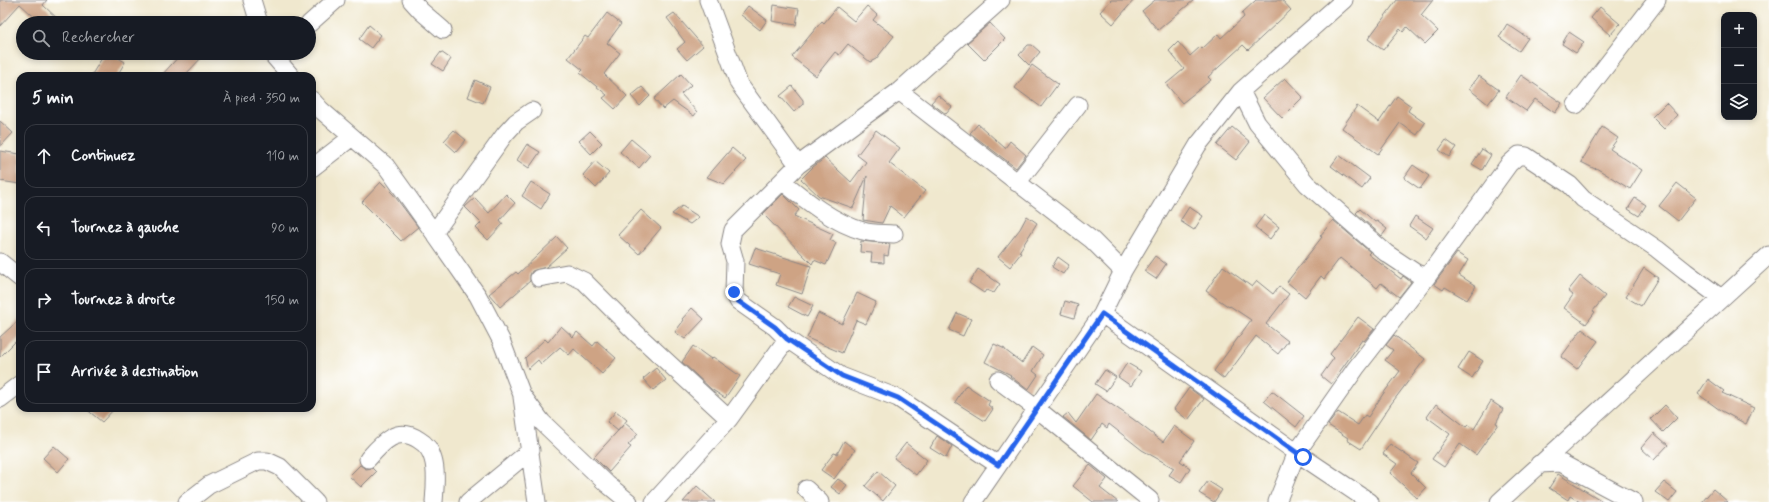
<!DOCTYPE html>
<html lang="fr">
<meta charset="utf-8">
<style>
body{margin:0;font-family:Mynerve,sans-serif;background:#20242c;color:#f1f3f6}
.controls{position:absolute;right:12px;top:12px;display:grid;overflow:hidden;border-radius:8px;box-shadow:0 2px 6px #0003}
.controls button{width:36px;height:36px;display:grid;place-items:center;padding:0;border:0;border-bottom:1px solid #363941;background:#171b24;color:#f1f3f6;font:20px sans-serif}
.stop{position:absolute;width:12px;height:12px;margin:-9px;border:3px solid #2563eb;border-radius:50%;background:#fff}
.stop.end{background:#2563eb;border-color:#fff;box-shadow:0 1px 4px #0008}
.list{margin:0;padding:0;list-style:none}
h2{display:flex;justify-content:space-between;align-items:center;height:52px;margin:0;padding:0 16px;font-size:17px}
h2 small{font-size:13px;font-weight:400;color:#9ea1a6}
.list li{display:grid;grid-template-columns:26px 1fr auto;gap:12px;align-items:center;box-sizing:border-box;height:64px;margin:0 8px 8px;padding:0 8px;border:1px solid #363941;border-radius:12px}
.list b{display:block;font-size:15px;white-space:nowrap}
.list em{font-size:13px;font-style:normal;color:#9ea1a6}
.icon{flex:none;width:22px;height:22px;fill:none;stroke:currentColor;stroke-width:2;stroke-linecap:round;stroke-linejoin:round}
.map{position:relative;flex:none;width:1769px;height:502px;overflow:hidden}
.search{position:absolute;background:#171b24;box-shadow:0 2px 6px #0003;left:16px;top:16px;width:300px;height:44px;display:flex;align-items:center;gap:10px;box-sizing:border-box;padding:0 14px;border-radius:22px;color:#9ea1a6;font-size:15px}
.panel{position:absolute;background:#171b24;box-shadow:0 2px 6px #0003;left:16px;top:72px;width:300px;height:340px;border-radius:12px}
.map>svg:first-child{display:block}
</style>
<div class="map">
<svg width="1769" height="502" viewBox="0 0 1769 502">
<rect width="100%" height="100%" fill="#fff"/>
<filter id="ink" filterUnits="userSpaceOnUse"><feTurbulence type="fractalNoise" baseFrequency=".025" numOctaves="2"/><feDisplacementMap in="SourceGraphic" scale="8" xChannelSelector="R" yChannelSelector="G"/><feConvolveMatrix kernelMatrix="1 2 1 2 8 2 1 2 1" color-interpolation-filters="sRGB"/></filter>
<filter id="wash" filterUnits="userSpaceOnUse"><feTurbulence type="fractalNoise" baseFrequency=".012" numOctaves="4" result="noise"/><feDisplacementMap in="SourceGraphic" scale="16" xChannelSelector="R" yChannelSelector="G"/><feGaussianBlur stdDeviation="0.9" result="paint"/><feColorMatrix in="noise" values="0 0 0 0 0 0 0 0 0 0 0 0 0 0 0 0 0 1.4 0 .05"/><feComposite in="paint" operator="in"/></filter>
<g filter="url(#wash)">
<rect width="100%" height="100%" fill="#f0e8ce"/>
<g id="blocks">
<!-- building -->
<path fill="#cea384" d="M0,0H47L43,5L62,23H41L20,4L0,26Z
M1111,0H1134L1113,24L1100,12Z
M1155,0H1194L1158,30L1142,11Z
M1256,0H1282L1291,10L1248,50L1243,45L1208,77L1211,80L1182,103L1166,84L1184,69L1169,51L1178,42L1190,56L1200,47L1202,49L1218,34L1221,38L1244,17L1242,13Z
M1397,0H1433L1421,15L1438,31L1425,44L1407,27L1403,32L1400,29L1383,50L1368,39Z
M774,5L799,9L796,25L772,21Z
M748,6L767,20L760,30L741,15Z
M867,6L877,15L873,20L894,36L876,59L870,62L848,44L839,55L835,52L816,76L792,57L822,21L824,23L837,7L854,21Z
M1600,7L1620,24L1610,35L1591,18Z
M607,13L621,24L607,43L620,53L604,74L627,96L615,109L603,98L607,95L580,73L583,70L568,58L585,36L588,38Z
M674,13L703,46L687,60L677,49L685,42L667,18Z
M990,23L1005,39L984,60L967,43Z
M1507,24L1528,38L1519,51L1499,37Z
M369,25L381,35L371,48L359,39Z
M1569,32L1584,42L1576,53L1562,44Z
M1028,45H1032L1040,52L1029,65L1019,55Z
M441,52L451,59L443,71L432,64Z
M105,53H110L125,62L117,76H91Z
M182,53H206L184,76H161Z
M1032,65L1058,84L1041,107L1015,88Z
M681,74L691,85L681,94L697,112L694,116L673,101L663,109L654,99Z
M1521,75L1562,103L1555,113L1535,99L1526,111L1506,97Z
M1479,76L1499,90L1488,104L1469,89Z
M1285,78L1303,97L1282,118L1263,98Z
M475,80L490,87L483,103L468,97Z
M792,86L803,100V104L794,112L780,96Z
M642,87L650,96L640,106L631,96Z
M938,95L952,107L946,114L931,103Z
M1397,96L1411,106L1408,111L1425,123L1417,135L1400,123L1378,154L1342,128L1357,106L1379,122Z
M1666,103L1677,115L1664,129L1652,117Z
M0,121L13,133L0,147Z
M978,124L1005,148L1010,141L1026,155L1016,168L970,133Z
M1232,127L1250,142L1236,160L1217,145Z
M1602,127L1618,138L1610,149L1642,170L1630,189L1596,168L1595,169L1581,162Z
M454,130L466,140L456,152L444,141Z
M876,130L900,148L889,163L925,191L904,217L890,206L882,223L863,220L867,176L853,208L819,196L801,179L813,167L825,158L851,182L866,162L857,155Z
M590,131L602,143L591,154L579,141Z
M631,139L650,155L639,168L620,152Z
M1446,140L1456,147L1449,157L1439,150Z
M527,144L540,152L529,168L517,160Z
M732,148L746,160L724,184L707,177Z
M1482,149L1491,155L1482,170L1472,164Z
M0,151L20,154V184L0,181Z
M1339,155L1370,178L1362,189L1331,166Z
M595,161L609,173L596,188L583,175Z
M1413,165L1429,176L1420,189L1404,178Z
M381,182L393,194L418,227L401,241L362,202Z
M531,182L550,194L541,209L522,196Z
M1677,183L1696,198L1678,221L1659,206Z
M506,194L515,203L500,220L503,224L488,240L476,228L481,223L465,207L475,198L489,213Z
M783,194L799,210L794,216L833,234L830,240L836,243L826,265L814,260L812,264L763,214Z
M1635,198L1646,205L1639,216L1628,209Z
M682,206L699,217L690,224L672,214Z
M1189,207L1203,216L1194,230L1180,221Z
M1360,209L1375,222L1377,221L1387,229L1382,236L1356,213Z
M641,210L661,228L639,254L618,235Z
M1264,215L1279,227L1270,239L1255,227Z
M1027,216L1037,223L1019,252L1021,253L1010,267L998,257L1020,229Z
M1415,216L1433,228L1426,238L1409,226Z
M1333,220L1370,252L1368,254L1401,279L1403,276L1411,282L1399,297L1381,283L1377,288L1340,258L1324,279L1321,276L1305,297L1287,282L1322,237L1320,236Z
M557,237L567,248L546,267L532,271L530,275V281L500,307L489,294L516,272L518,274Z
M861,241L890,244L888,256L884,255V263L871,262L872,253L860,252Z
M755,248L811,266L802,294L776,285L780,274L749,264Z
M1457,253L1468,260L1459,275L1476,286L1467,300L1445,287L1443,290L1434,284Z
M1155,256L1166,264L1156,279L1144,271Z
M1058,257L1069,265L1063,274L1052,267Z
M1223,266L1252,287L1257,281L1273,294L1279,286L1289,294L1266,324L1288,341L1278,354L1256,336L1224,379L1214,371L1251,320L1230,306L1229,307L1206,291Z
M1644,268L1658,278L1641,306L1626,297Z
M978,269L1000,284L994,293L986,290L984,293L969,283Z
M1580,276L1605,296L1593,311L1595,312L1586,324L1564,308L1573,295L1568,291Z
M857,293L876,302L866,324L856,320L842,353L807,338L818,313L842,324Z
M794,297L813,306L807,317L788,307Z
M1065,301L1078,305L1074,318L1061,314Z
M692,308L704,319L685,339L675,332L684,320L682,319Z
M957,313L971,319L963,336L949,330Z
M1358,317L1374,329L1364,341L1362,340L1331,384L1321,376L1334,358L1330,354Z
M20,319V337L0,357V337Z
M561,326L573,337L577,332L593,346L597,341L616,358L602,374L574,349L569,355L560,347L541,364L538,360L528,369L525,358L545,339L548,342Z
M1582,329L1598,341L1577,369L1561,357Z
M1394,335L1425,359L1391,404L1361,449L1347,440L1348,438L1328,425L1338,412L1358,425L1365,415L1368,417L1383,394L1400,371L1385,360L1393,350L1386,345Z
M994,344L1005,349V350L1022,363L1032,347L1043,355L1033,371L1038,375L1028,390L1010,376L1011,375L985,362Z
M693,346L711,359L713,357L740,376L725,398L711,389L682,362Z
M1469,352L1483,361L1472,378L1458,369Z
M1127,363L1141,371L1131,386L1118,377Z
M656,368L666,380L653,390L643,379Z
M1105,370L1116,377L1106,391L1095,384Z
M1708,379L1724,391L1722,393L1754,408L1746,424L1720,410L1698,394Z
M966,385L990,401L988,405L993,409L985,421L955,402Z
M1189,388L1204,399L1188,420L1174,409Z
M1272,391L1304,416L1296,427L1264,401Z
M1096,394L1133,419L1163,442L1174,426L1194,441L1180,461L1190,468L1181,482L1169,475L1174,468L1142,450L1109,424L1107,428L1102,424L1091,440L1063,417L1068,413L1076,423Z
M1491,401L1503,409L1496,423L1498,424L1476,455L1460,444L1444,467L1432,459L1450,434L1427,417L1436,404L1466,427L1468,425L1474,429Z
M1665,405L1677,418L1663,432L1651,419Z
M85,408H115L102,422Z
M616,411L627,420L618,431L607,422Z
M625,423L638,434L628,445L631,447L609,472L594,457Z
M1654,433L1668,445L1654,460L1641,448Z
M937,436L952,446L946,458L930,448Z
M844,441L855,450L834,479L821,470L834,453L837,454Z
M906,443L927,460L916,475L894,458Z
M1390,444L1418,463L1411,473L1426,488L1417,498L1390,473L1397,464L1383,454Z
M54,446L69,459L58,472L43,458Z
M360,465L366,469L372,468L376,472L361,487L349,476Z
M1090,465L1107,479L1100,488L1118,502H1093L1073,486Z
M878,471L895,486L883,501L865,486Z
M1558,474L1604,502H1580L1570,496L1568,500L1549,488Z
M838,479L847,485L840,494L831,487Z
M1208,481L1222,490L1214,502L1199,493Z
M1664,482L1677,492L1669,502L1655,492Z
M697,486L715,502H683Z
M1713,489L1728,502H1702Z"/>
</g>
</g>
<g filter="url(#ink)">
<use href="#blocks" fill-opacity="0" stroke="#898584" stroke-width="1"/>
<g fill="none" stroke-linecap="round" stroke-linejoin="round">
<!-- minor casing -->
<g stroke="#898584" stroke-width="19">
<path id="minor" d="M252,0L259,23
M411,0L421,11L443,30
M708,0L739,84L798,165
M309,24L336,0
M271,53L291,76
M899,91L1092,240L1123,271
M1241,91L1257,123L1307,184L1386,253L1416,273L1427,277L1509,164L1519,155L1526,156L1570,185L1583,199L1657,249L1686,272L1721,298
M312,100L321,110L386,166L434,233L478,296L501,340L522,395L542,422L607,484L629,502
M1576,105L1657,0
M312,168L352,137
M782,181C805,200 834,223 863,231C872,234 884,233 894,234
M1017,183L1078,105
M434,233L505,134L516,122L532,111
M0,262L20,278
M539,278L567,273L584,281L638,335L729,419
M1102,314L1303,457L1370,502
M998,380L1037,409L1150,500
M522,397L537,502
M0,399L20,384
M368,459C382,443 397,425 419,440C426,444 431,451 433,459C437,472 435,488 434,502
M1539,464L1561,463L1634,502
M998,465L898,398L841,376L787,339L775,327L738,301L734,292L735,261L730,244L733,230L798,165L899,91L1001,0
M806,489L820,502
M187,502L209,485L258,461H267L280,467L315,502
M468,502L531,450
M654,502L729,419L787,339
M973,502L1102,314L1123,271L1198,145L1241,91L1344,0
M1277,502L1297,452L1356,368L1427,277
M1499,502L1769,255"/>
</g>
<!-- minor -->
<use href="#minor" stroke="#fff" stroke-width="17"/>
</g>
</g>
<g fill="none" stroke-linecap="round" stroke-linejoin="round" filter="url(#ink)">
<!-- route -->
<path stroke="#2563eb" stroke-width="5" d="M734,292L738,301L775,327L787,339L842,376L898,398L998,465L1102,314L1303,457"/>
</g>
</svg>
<div class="controls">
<button>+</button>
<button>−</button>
<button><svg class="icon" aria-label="layers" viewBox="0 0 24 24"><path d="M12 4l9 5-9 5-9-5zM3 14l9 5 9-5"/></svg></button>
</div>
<div class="stop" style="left:1303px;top:457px"></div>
<div class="stop end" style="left:734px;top:292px"></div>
<div class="search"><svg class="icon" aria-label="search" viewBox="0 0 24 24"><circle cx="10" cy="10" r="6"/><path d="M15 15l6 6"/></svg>Rechercher</div>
<section class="panel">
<h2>5 min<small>À pied · 350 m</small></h2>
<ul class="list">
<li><svg class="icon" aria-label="ahead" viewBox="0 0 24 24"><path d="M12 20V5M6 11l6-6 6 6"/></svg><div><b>Continuez</b></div><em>110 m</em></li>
<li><svg class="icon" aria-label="left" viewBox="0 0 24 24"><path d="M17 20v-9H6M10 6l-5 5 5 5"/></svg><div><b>Tournez à gauche</b></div><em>90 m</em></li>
<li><svg class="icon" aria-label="right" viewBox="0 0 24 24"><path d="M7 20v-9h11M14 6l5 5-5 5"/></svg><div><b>Tournez à droite</b></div><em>150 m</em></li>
<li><svg class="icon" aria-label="arrive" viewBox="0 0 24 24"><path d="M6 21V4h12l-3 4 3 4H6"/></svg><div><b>Arrivée à destination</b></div></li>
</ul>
</section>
</div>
